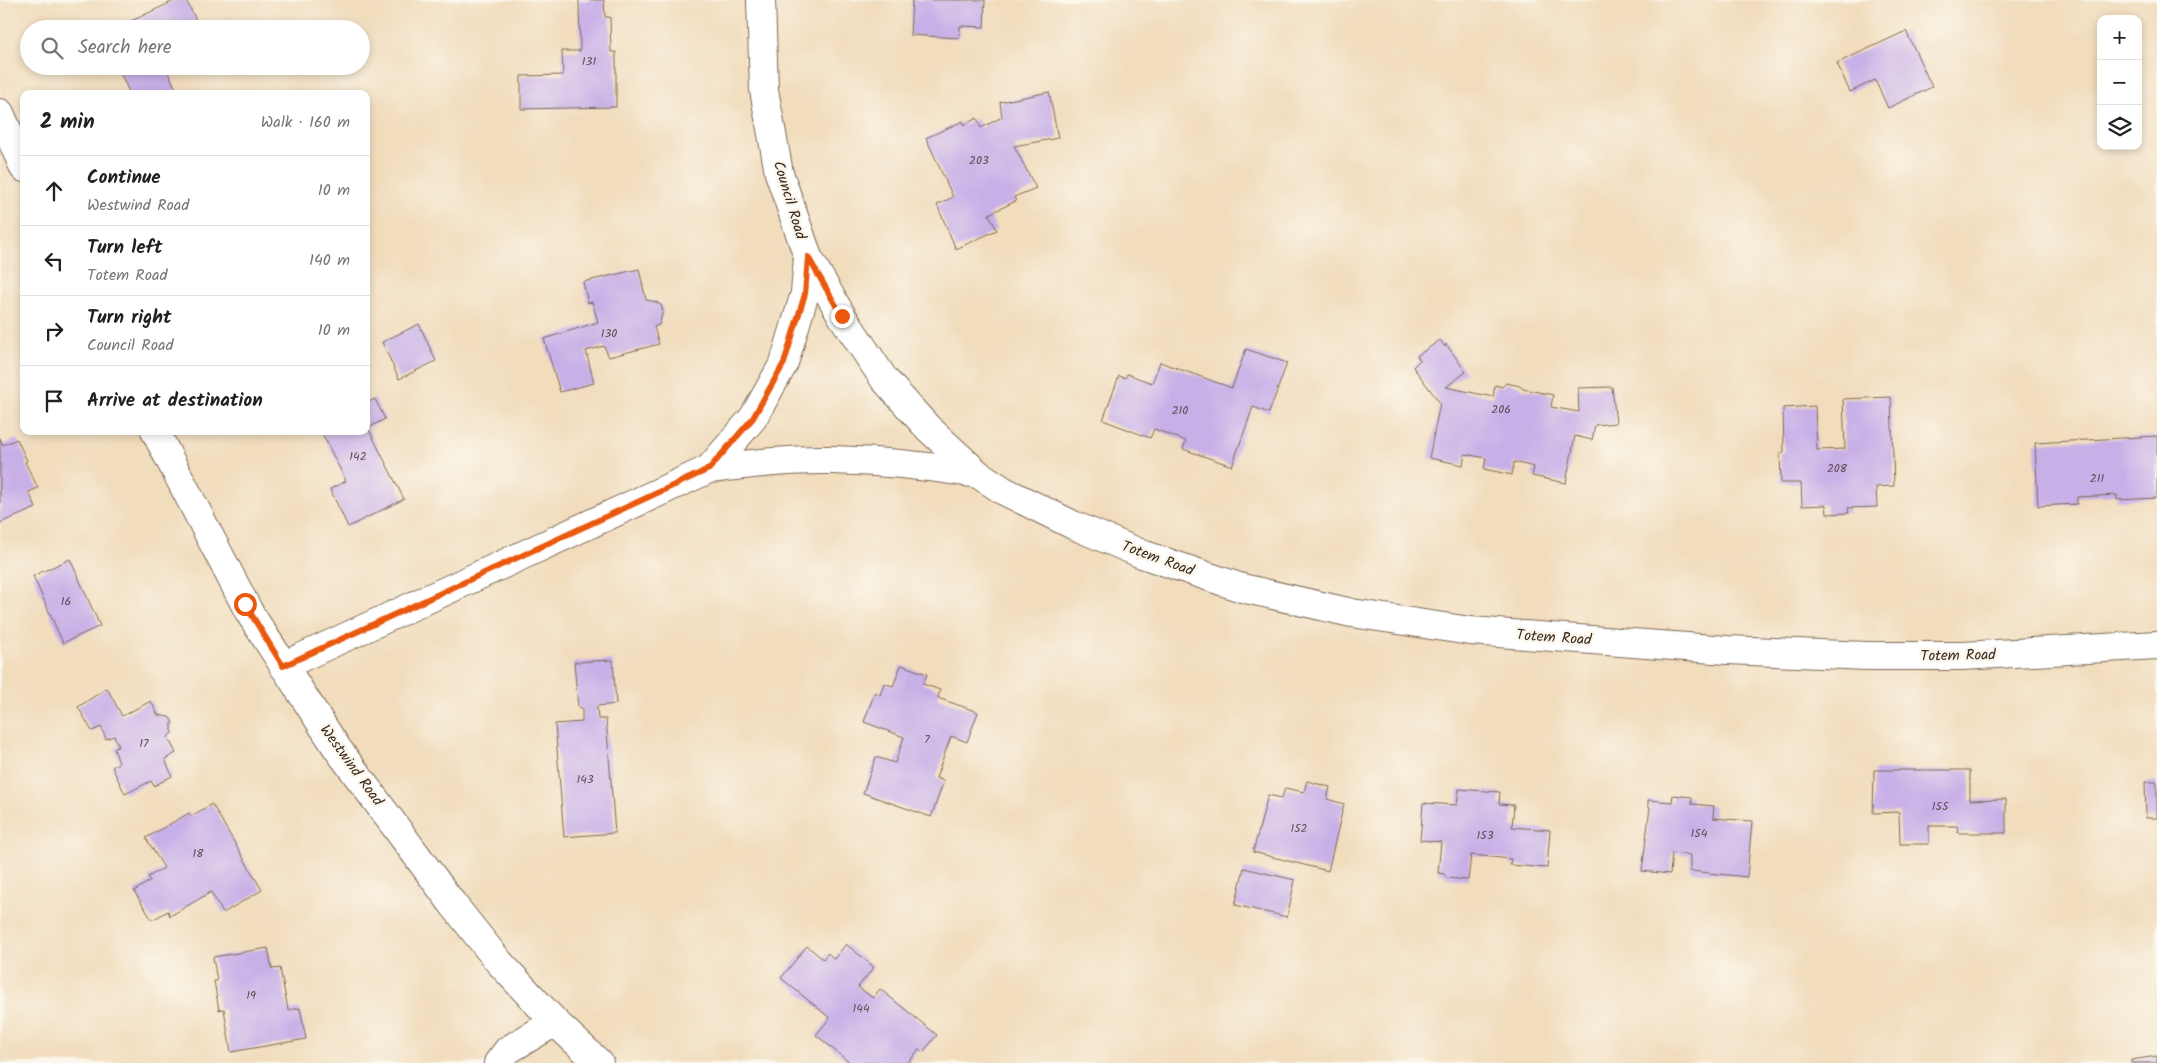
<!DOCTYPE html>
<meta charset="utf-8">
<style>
body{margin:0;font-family:Kalam,sans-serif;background:#f6f6f6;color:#202124}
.controls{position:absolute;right:15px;top:15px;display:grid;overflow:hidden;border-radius:10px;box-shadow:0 2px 8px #0003}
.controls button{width:45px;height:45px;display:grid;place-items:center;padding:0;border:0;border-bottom:1px solid #e0e0e0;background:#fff;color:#202124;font:25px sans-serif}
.stop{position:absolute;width:15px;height:15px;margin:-11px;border:4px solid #ea580c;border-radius:50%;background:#fff}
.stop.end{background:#ea580c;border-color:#fff;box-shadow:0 1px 5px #0008}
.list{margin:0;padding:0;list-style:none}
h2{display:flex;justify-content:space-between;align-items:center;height:65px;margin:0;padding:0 20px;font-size:21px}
h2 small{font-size:16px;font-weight:400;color:#757577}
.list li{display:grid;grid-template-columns:32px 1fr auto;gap:15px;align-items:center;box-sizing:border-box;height:70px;padding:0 20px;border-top:1px solid #e0e0e0}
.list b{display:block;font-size:19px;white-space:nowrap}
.list p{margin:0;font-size:16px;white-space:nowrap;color:#757577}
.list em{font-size:16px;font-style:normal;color:#757577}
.icon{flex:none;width:28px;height:28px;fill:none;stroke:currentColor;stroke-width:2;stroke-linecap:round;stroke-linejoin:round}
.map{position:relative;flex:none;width:2157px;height:1063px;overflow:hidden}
.search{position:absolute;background:#fff;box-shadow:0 2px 8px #0003;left:20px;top:20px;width:350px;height:55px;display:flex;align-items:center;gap:12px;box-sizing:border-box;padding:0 18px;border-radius:28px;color:#757577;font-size:19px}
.panel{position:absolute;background:#fff;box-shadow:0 2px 8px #0003;left:20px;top:90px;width:350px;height:345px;border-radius:10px}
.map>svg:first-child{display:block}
</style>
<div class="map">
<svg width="2157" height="1063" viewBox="0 0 2157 1063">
<rect width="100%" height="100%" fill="#fbf7ec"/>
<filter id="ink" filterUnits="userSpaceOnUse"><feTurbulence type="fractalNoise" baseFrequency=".02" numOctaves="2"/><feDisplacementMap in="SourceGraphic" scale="10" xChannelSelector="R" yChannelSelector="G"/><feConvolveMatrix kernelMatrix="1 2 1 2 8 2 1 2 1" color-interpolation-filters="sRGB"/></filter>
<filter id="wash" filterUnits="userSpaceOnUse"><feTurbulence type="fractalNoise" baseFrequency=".0096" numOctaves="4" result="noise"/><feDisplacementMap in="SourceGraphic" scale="20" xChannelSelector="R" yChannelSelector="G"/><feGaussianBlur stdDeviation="1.12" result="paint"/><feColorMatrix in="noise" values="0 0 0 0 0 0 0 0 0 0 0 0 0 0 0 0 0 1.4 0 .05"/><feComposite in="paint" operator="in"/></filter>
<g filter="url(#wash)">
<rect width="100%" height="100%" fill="#f1dcbc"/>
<g id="blocks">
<!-- building -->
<path fill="#c7afe7" d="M176,0H186L198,24L188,29H114Z
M579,0H604L605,17H610L611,52H616V107L521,109V76L563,75L562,51H580Z
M912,0H985L984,27L960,26L959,38L910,35Z
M1906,31L1932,87L1888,108L1875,80L1850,92L1837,63Z
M117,66H165L176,89L167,94H130Z
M1049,92L1058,138L1014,146L1036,188L1014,197L1016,201L989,214L997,230L956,249L937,205L953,197L926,138L963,121L964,125L977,118L981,128L1002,117L1000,102Z
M639,269L646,300L656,302L661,305L663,311L659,325L654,327L659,344L609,357L604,346L586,351L594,383L560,392L544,339L598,322L592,302L588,303L583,282Z
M419,324L436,361L399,379L382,342Z
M1440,340L1445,347L1446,344L1466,372L1446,387L1493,397L1495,385L1502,387L1506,383L1520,386L1523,389L1553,395L1551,407L1579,412L1578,388L1612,387L1616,423L1595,425L1592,440L1575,436L1566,483L1532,476L1534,467L1514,462L1512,475L1484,469L1486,458L1465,454L1463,465L1429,458L1440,403L1413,367L1420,360L1417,356Z
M1246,349L1287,363L1269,413L1253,407L1232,466L1183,449L1186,441L1157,430L1154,429L1150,438L1103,420L1119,376L1125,378L1127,374L1152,383L1160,362L1232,388Z
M1891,397L1894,486L1876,487L1877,507L1848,508L1849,513L1827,514L1826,505L1802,506L1801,483H1781L1780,453H1784L1783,408L1815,406L1817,450L1845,449L1843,399Z
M375,399L385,419L368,428L404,499L348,527L330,489L346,481L321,431H366V403Z
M2157,436V498L2117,500V495L2077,497V504L2038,506L2035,443Z
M0,438L3,445L17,439L27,461L25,462L38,488L29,492L36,508L0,523Z
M70,559L100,626L63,643L33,576Z
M613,660L616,704L597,706L598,719H606L615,833L564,837L555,724L582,722V708H578L574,662Z
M901,665L927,674L923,684L940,690L938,698L978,712L967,742L951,736L936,778L944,781L931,817L863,793L876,757L895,763L904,737L864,722L875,692L880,695L884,683L893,686Z
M107,688L122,716L151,701L158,715L169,717L172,721V733L168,737L176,753L165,759L172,776L154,786L151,781L125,794L112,767L119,763L114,749L119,746L114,736L106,739L101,727L92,731L78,707Z
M1874,770H1970V800L2006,799V833H1958L1957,826H1929V844H1900L1899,812L1873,813Z
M1307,781L1330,787L1327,799L1344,804L1328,871L1253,852L1268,795L1282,798L1285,788L1304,792Z
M2145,782H2157V818H2146Z
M1459,789L1500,792L1499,804L1514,805L1512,827L1550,830L1547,868L1510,865L1511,859L1471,855L1468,880L1447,878L1444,874L1438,873L1441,842L1420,840L1423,803L1457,805Z
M1673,795L1692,797V804L1714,806L1713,818L1752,821L1747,877L1690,871V855L1672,853L1670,874L1642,871L1650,807H1648V800L1672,802Z
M212,804L262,890L223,913L211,892L170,916L168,911L152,920L134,891L150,881L148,877L164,868L146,838L189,813L191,816Z
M1244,868L1295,880L1287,917L1235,905Z
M846,944L874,967L858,987L873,998L880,989L937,1035L923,1052L919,1049L908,1063H850L816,1035L830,1018L781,978L807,946L823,959L828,953L834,959Z
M268,948L272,969L280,968L288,1010L300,1008L306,1039L231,1052L224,1009L219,1010L214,981H217L213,957Z
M2157,1056V1063H2131V1060Z"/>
</g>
</g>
<g filter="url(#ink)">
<use href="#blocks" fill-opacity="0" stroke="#7b6855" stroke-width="1"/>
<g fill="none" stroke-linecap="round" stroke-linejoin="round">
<!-- street casing -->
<g stroke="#7b6855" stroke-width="30">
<path id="street" d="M761,0L764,90L779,173L808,257L842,316L884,379L928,428L978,474L1004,491L1073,525L1142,554L1242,588L1352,613L1470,631L1727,650L1868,656H1962L2157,645
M0,113L24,168
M155,431L249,612L337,748L452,903L499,962L555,1022L599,1063
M709,469L753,418L784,363L805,293L808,257
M283,666L709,469C750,464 792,459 832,460C881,461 930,466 978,474
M498,1063L508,1050L555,1022"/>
</g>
<!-- street -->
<use href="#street" stroke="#fff" stroke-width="28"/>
</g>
</g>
<g fill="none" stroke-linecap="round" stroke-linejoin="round" filter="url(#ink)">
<!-- route -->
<path stroke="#ea580c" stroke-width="6" d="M245,604L283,666L709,469L753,418L784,363L805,294L808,257L842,316"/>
</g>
<g text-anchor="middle" stroke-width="5" stroke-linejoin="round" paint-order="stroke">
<!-- number labels -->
<g font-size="12" fill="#5e4b50">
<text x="589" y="65">131</text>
<text x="979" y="164">203</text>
<text x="609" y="337">130</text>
<text x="1501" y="413">206</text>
<text x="1180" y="414">210</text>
<text x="358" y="460">142</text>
<text x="1837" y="472">208</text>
<text x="2097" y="482">211</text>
<text x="66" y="605">16</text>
<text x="927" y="743">7</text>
<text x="144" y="747">17</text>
<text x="585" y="783">143</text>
<text x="1940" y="810">155</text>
<text x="1299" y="832">152</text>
<text x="1699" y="837">154</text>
<text x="1485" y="839">153</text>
<text x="198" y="857">18</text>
<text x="251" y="999">19</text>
<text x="861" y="1012">144</text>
</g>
<!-- street labels -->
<g font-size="15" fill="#3b2a1e" stroke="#fbf7ec">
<text transform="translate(790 200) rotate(73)" y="5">Council Road</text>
<text transform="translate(1158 558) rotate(20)" y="5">Totem Road</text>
<text transform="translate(1554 637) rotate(4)" y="5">Totem Road</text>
<text transform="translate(1958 655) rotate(-1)" y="5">Totem Road</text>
<text transform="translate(352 765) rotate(54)" y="5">Westwind Road</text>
</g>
</g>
</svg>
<div class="controls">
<button>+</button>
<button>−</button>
<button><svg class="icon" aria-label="layers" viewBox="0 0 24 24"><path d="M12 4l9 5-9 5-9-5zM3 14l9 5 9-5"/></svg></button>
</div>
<div class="stop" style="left:245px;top:604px"></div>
<div class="stop end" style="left:842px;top:316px"></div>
<div class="search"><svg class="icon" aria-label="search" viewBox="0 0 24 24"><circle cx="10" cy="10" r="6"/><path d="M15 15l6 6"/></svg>Search here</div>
<section class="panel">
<h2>2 min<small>Walk · 160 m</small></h2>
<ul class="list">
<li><svg class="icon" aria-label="ahead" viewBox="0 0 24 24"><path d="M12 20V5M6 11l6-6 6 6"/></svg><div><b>Continue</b><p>Westwind Road</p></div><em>10 m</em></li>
<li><svg class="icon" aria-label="left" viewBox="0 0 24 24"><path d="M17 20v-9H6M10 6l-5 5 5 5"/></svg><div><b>Turn left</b><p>Totem Road</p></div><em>140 m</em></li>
<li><svg class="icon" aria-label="right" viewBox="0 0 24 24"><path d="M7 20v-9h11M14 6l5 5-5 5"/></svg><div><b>Turn right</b><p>Council Road</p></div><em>10 m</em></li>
<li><svg class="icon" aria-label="arrive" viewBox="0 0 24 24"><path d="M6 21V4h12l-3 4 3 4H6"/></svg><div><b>Arrive at destination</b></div></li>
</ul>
</section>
</div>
